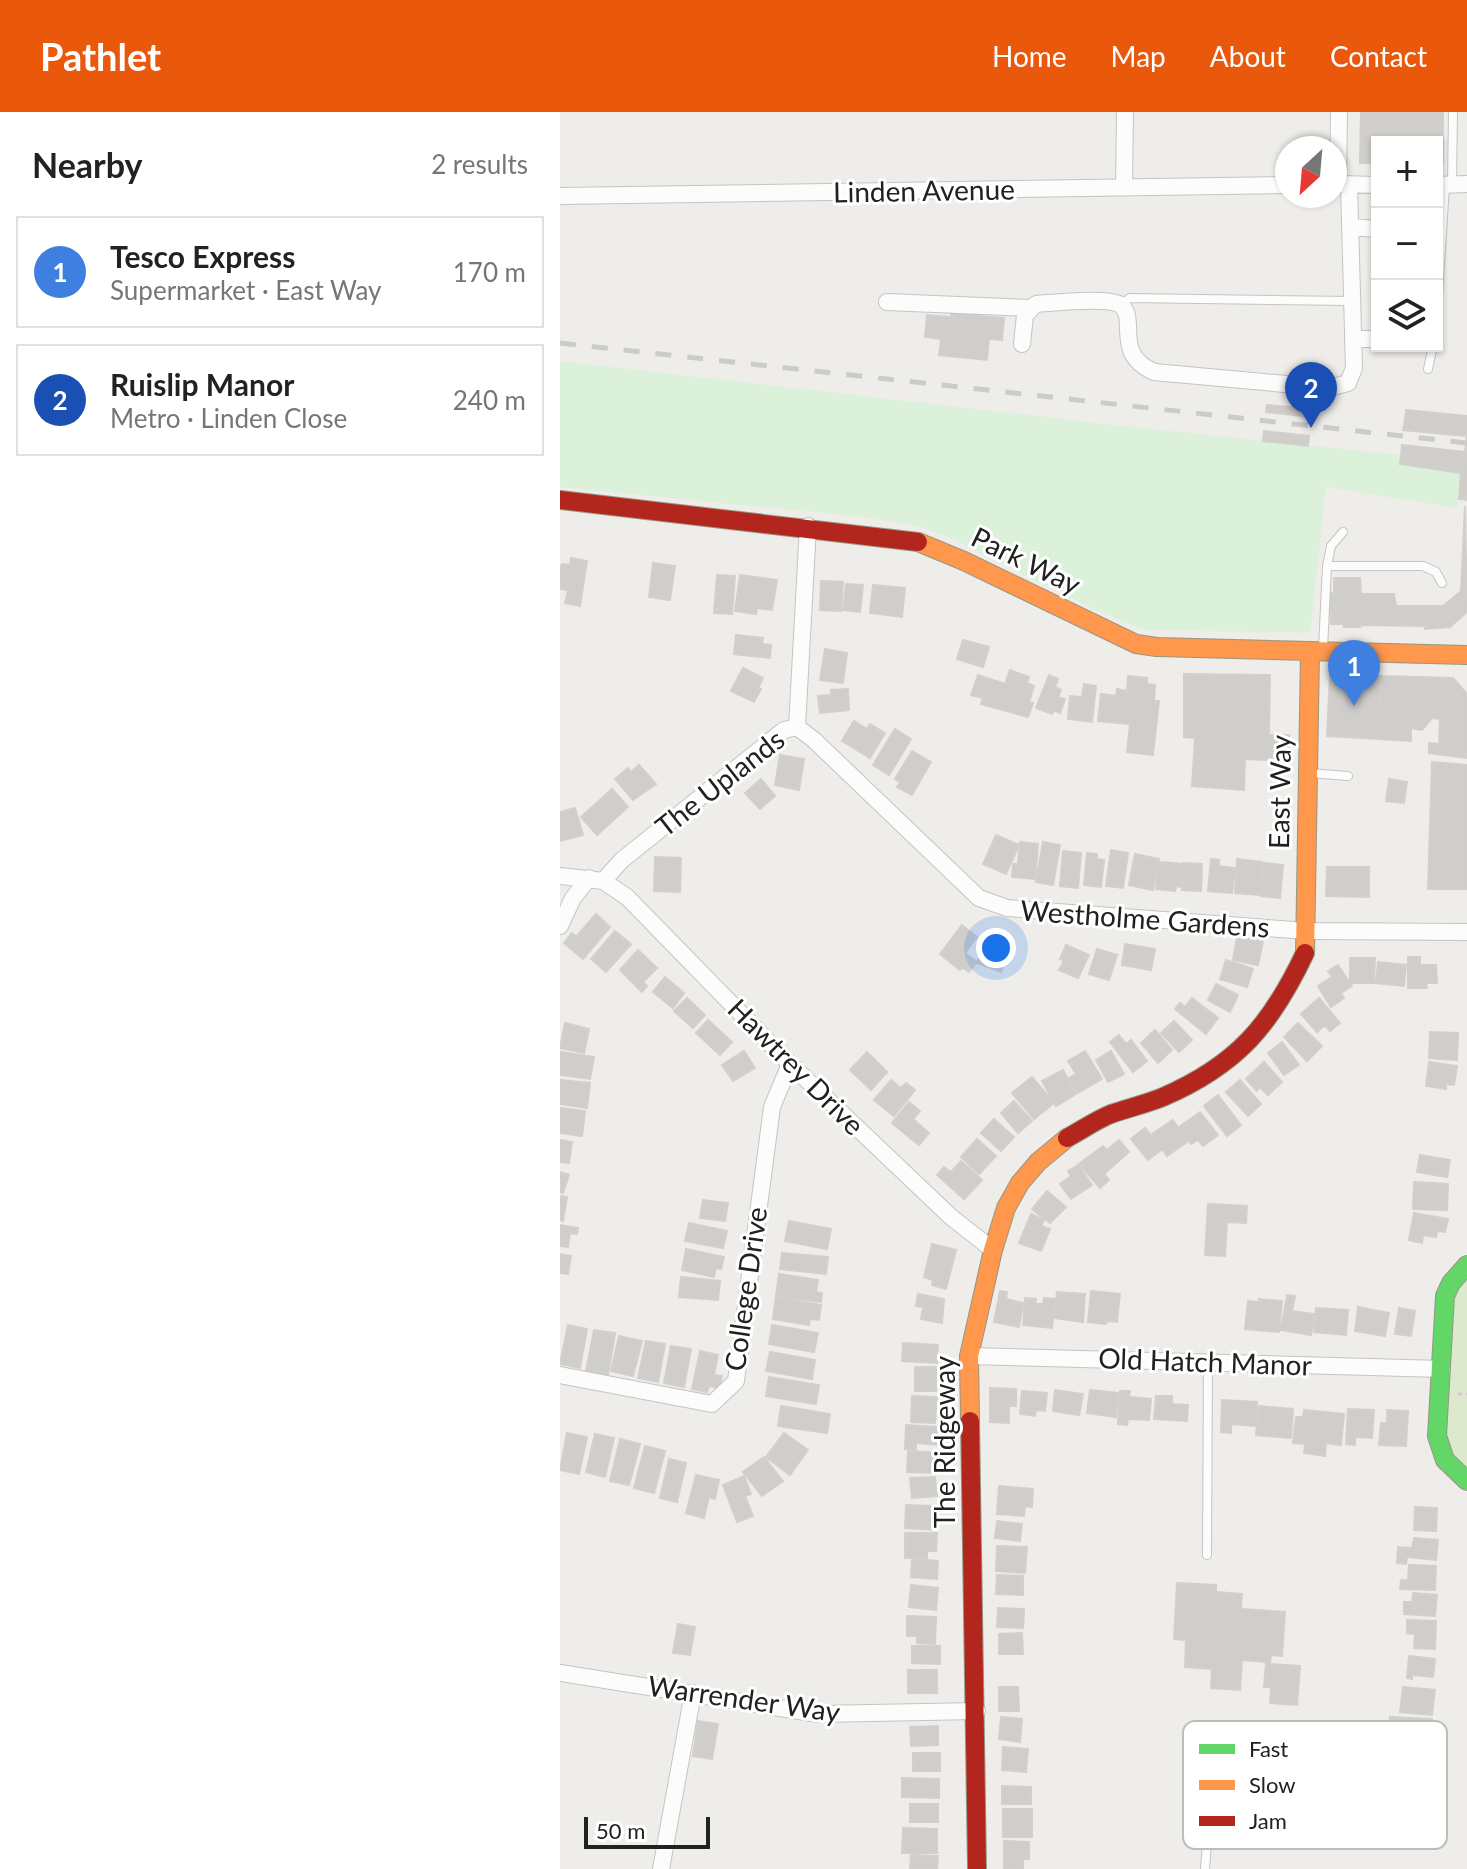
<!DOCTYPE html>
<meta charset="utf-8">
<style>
body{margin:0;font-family:Lato,sans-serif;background:#f2f2f2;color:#222}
.controls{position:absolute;right:24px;top:24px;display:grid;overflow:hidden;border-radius:0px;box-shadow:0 2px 6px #0004}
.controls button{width:72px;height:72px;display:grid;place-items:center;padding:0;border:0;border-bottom:2px solid #e0e0e0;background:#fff;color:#222;font:40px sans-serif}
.compass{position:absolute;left:715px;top:24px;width:72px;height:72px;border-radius:50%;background:#fff;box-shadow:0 2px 6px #0004;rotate:206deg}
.scale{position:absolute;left:24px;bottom:20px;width:126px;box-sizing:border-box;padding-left:8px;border:4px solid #212121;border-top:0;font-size:22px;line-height:28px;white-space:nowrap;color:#212121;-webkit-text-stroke:6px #fff;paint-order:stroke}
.you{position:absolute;left:436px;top:836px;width:28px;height:28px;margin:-20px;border:6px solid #fff;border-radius:50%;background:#1a73e8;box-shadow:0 0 0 12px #1a73e833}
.badge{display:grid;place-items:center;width:52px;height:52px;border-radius:50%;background:#ea580c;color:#fff;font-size:26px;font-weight:700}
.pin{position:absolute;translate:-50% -66px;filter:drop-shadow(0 2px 4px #0008)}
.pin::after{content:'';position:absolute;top:42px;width:28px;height:24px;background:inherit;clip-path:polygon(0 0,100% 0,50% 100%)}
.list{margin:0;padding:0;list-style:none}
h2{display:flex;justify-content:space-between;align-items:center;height:104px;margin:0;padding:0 32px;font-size:34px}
h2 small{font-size:26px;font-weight:400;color:#767676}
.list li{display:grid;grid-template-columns:52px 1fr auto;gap:24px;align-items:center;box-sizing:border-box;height:112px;margin:0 16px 16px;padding:0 16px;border:2px solid #e0e0e0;border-radius:0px}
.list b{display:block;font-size:30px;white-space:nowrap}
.list p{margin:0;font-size:26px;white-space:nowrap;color:#767676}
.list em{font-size:26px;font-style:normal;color:#767676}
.icon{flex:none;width:44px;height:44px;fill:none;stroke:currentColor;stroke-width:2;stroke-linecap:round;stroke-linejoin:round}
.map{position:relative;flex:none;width:907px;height:1757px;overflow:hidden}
header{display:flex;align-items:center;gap:48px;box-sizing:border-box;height:112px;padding:0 40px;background:#ea580c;color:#fff}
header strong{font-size:38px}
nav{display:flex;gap:44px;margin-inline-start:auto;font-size:28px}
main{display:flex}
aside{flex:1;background:#fff}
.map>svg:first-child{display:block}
</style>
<header>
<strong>Pathlet</strong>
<nav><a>Home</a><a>Map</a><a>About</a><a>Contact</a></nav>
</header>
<main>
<aside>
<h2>Nearby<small>2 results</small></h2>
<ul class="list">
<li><span class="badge" style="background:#3f7fe0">1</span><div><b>Tesco Express</b><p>Supermarket · East Way</p></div><em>170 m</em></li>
<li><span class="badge" style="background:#1a4fb4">2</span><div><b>Ruislip Manor</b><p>Metro · Linden Close</p></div><em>240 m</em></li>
</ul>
</aside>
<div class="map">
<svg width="907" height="1757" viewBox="0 0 907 1757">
<rect width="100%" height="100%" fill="#efedea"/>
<!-- grass -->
<path fill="#dce9cc" d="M907,1169V1355L897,1351L884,1324L891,1185Z"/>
<!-- park -->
<path fill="#dbf1da" d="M0,249L572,315L841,343L840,353L901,361L897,396L766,375L750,521L584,518L533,497L391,426L357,414L304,405L0,375Z"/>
<!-- building -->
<path fill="#d0cecb" stroke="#d2cfcc" stroke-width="2" d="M801,0H883V51H877V30H817V51H800Z
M392,197L419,199L418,204L444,206L442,228L429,227L427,248L379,243L381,227L365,225L367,203L391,205Z
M707,293L752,297L751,305L706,300Z
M846,298L907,304V314L845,307Z
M845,307L907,314V324L843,318Z
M704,319L749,324L748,334L703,329Z
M907,323V388L899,387L901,361L840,352L841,343L904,349Z
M842,333L905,340L904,349L841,343Z
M905,394L907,500L890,515L865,517V514L801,513L800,515H784V512H771L770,481H774V466H800L801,482H834L836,494H883L901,479Z
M11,446L27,449L20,494L5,491L8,478L0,477V457L2,452L10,453Z
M93,451L115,454L110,488L89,485Z
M157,463L175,464L172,502L154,501Z
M180,463L217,468L212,498L197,496L196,502L175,499Z
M261,469L283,470L281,499L260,498Z
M286,472L303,473L300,500L283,498Z
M313,473L345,476L342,505L310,501Z
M176,523L203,526L202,532L211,533L210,546L174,542Z
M403,528L429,535L423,555L397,547Z
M265,537L287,541L283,571L260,568Z
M183,556L203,566L198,576L201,577L194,590L171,579Z
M450,558L469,565L467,571L474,574L469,590L473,591L468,605L421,592L423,586L411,583L418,563L445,572Z
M624,562L710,563L709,623H729V649L685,647L684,678L632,674L635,626L624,625Z
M770,562L821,564L818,627L767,624Z
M489,563L498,567L495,575L501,578L498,585L505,587L500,601L494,598L492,602L476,596Z
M568,564L587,566V572L595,573L594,589H599L593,643L567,640L570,612L538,609L541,582L556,584L557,577L567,579Z
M821,564L893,566L907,582V646L869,641V631L879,632L880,607L872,606L862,618L851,616V629L818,627Z
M524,572L536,574L532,610L508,607L510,584L522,585Z
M288,577L289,598L260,601L258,584L271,583V578Z
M294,609L307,617L310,612L325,621L310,646L282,629Z
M335,617L351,627L329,663L313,653Z
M352,639L371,650L352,683L337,675L340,670L335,667Z
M220,643L244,647L239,678L215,673Z
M872,650L907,653V777H868Z
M79,653L96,672L73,688L55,667L68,656L71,660Z
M201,667L215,684L200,697L185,681Z
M829,667L847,670L844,691L826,689Z
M52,677L68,695L37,723L21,705Z
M15,696L23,723L0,729V700Z
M436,723L459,733L446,762L423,752Z
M460,730L478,732L475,767L452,765L453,752H458Z
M483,730L500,733L493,773L476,770Z
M551,738L568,741L563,776L546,774Z
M503,739L521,741L518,776L500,774Z
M527,741L537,742V747L544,748L541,775L524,773Z
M575,742L599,747L593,778L569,773Z
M95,745L121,746L120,780L94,779Z
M651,747L659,748V754L675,756L672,781L648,779Z
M677,747L702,750L700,783L675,781Z
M599,750L623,752L621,775L616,774L615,779L596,777Z
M623,751L642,752L641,779L622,778Z
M704,751L723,753L720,786L701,784Z
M767,755H809V785L766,784Z
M36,802L50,815L23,847L4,831L12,821L16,825Z
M402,813L417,825L405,841L417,850L409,860L402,855L400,858L380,842Z
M55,819L71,832L46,860L31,847Z
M677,825L703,829L698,853L673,848Z
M425,828L449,837L441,860L417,851Z
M565,832L595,837L591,858L562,853Z
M506,833L529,843L518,866L499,858L504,849L500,847Z
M537,837L557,843L549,868L529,862Z
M78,838L97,856L83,870L87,874L82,880L60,858Z
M848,845H860V853H876L877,871H866L867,876H848Z
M790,846H815L814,871H790Z
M666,848L693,857L687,875L660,867Z
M818,850L846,853L844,874L816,871Z
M778,853L792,874L781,881L784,886L771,895L758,874L772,865L768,859Z
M105,865L124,881L113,896L93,880Z
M656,872L678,883L670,900L648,888Z
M127,886L145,903L133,916L114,899Z
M632,886L658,906L646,922L615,897L620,891L625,895Z
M759,886L780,911L770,919L765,913L757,920L741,902Z
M148,908L172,930L160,943L136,921Z
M614,909L632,928L619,940L601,921Z
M5,911L29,917L24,941L0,936Z
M738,911L762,934L747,949L724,925Z
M595,918L612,938L598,951L581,931Z
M870,920L898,921L897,948L869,946Z
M559,923L566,932L571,928L587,949L573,960L550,930Z
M722,930L739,953L724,963L708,941Z
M184,939L195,956L173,969L162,953Z
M525,939L542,967L518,981L509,966L516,962L508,949Z
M551,939L564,962L548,970L536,948Z
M1,940L34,945L30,967L0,963Z
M307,940L327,960L311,978L290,958Z
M704,950L722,970L708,983L700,975L697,979L686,967Z
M869,950L897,954L894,973L886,972V977L866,974Z
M503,958L516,982L496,994L482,969Z
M472,965L494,991L474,1007L452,981Z
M0,968L30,971L27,996L0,992Z
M331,968L341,976L346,971L355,978L334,1004L314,988Z
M680,968L701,992L688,1004L666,980Z
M658,983L681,1013L667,1024L644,994Z
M454,989L472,1009L458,1021L441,1001Z
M349,990L360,999L353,1007L369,1021L359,1033L332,1011Z
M0,996L25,999L22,1024L0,1021Z
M640,1000L658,1023L643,1034L638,1028L631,1032L619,1015Z
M434,1007L454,1025L441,1039L421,1021Z
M613,1008L627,1030L607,1044L592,1022Z
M585,1016L602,1037L588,1048L571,1027Z
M417,1027L436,1044L419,1062L401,1045Z
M0,1028L12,1030L9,1051L0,1050Z
M559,1028L569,1040L544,1062L549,1068L540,1076L519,1052L543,1034L547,1038Z
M860,1043L890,1048L887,1065L857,1060Z
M401,1049L422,1068L404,1087L377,1063L384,1055L391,1060Z
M518,1053L532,1073L511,1087L500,1072L511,1064L508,1059Z
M0,1060L9,1063L3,1081L0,1080Z
M854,1070L888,1072L887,1098L853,1097Z
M487,1079L506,1095L490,1111L472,1097Z
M0,1084L7,1085L3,1109L0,1108Z
M143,1088L168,1091L165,1109L140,1106Z
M648,1092L687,1094L686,1111L667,1110L665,1144L645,1143Z
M854,1101L888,1107L885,1120L877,1119L876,1125L863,1123L862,1131L849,1128Z
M471,1102L484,1108L481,1114L490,1117L481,1139L459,1131Z
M229,1109L271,1117L267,1137L225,1129Z
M129,1111L167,1119L163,1136L125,1129Z
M0,1113L18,1116L17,1122L10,1121L8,1135L0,1134Z
M372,1132L396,1138L386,1177L372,1173L373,1168L364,1165Z
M126,1137L164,1145L161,1157L156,1156L154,1165L122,1158Z
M222,1141L268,1145L266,1162L220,1157Z
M0,1142L11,1144L8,1162L0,1161Z
M219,1162L258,1168L256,1180L262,1181L261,1190L216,1184Z
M121,1165L160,1169L158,1188L119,1185Z
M440,1179L447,1180L446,1187L463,1191L459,1215L434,1210Z
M531,1179L560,1182L557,1210L547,1209L546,1212L528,1210Z
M497,1180L525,1182L523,1210L494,1206Z
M358,1182L384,1187L382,1211L361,1207L363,1195L356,1194Z
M727,1183L735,1184L732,1199L754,1202L751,1223L721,1218Z
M216,1185L261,1193L259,1208L250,1207L249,1213L213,1207Z
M465,1186L476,1187L475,1192H483L484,1186L495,1187L492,1216L463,1213Z
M699,1187L722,1189L719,1220L685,1217L688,1189L699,1190Z
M798,1195L829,1201L825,1224L795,1219Z
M756,1196L788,1198L786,1223L754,1220Z
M839,1196L855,1199L851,1224L835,1222Z
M8,1213L27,1217L20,1256L0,1252Z
M212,1213L258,1221L254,1240L209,1232Z
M34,1218L55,1221L48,1263L26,1259Z
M59,1224L82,1229L73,1264L51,1259Z
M86,1229L105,1232L98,1270L78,1266Z
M343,1231L378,1233L377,1251L342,1249Z
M111,1234L131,1237L124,1275L104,1271Z
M140,1239L158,1243L154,1263L162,1264L159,1276L149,1274L147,1280L132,1277Z
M210,1240L255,1248L252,1267L206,1259Z
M355,1255H376V1279H355Z
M209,1265L259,1273L256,1292L206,1284Z
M430,1276L456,1277V1294H449V1311L430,1310Z
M495,1278L523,1282L519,1303L493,1299Z
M530,1278L558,1281L556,1305L527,1301Z
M462,1279L487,1281L485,1299L476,1298L475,1304L460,1302Z
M560,1279H570L569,1285L591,1287L589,1308L568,1307L567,1313L558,1312Z
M352,1284L377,1285L375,1311L351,1310Z
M596,1284H612V1292L628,1293L627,1309L594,1307Z
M662,1288L697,1290L696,1314L671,1312V1321L661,1320Z
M221,1294L270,1302L267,1321L218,1314Z
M699,1294L733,1297L731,1326L696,1323Z
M788,1297L814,1298L812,1326L795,1325V1333L786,1332Z
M744,1298L784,1302L781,1333L766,1331L765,1344L744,1341L745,1332L733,1331L736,1305H743Z
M827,1298L848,1299L846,1334L819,1333L821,1311H827Z
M346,1313L378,1315L377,1333L356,1331V1338L345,1337Z
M7,1321L27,1325L19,1362L0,1358Z
M224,1321L248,1338L230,1363L206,1345Z
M35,1322L54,1326L45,1365L26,1360Z
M60,1327L80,1332L69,1373L50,1369Z
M85,1334L105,1339L94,1381L74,1376Z
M348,1339L378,1341L377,1361L347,1360Z
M204,1345L223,1369L202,1384L183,1360Z
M109,1347L126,1351L117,1390L100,1386Z
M136,1363L159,1368L155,1387L149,1385L144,1406L126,1401Z
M184,1364L191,1382L185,1384L193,1404L177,1410L163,1373Z
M375,1365L377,1384L352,1386L350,1366Z
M439,1374L473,1377L472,1395L465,1394L464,1404L437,1402Z
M346,1393L376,1394L375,1418L345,1416Z
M855,1395L877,1396L876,1419L854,1418Z
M437,1409L462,1412L460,1429L435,1426Z
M345,1421H377L376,1439H367V1446H345Z
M854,1426L878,1428L876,1448L847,1445L846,1452L837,1451L838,1435L852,1436Z
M437,1434L467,1435L465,1461L436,1459Z
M352,1447L378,1449L377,1467L351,1465Z
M849,1453L876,1454L875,1478L840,1477L841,1468H848Z
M437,1463L463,1464V1483L436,1482Z
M617,1471L656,1473V1480L682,1482L681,1497L725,1500L722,1544L711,1543L710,1552L740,1554L737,1593L710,1591L711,1575H704L706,1550L682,1548L680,1578L651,1576L652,1557L625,1555L626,1528L614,1527Z
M351,1473L378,1476L376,1498L349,1495Z
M853,1481L877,1483L875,1504L844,1502V1490H852Z
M438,1496L464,1497L463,1516L437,1515Z
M347,1504L376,1505L375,1532L357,1531V1524H347Z
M847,1508L876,1509L875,1537L854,1536L855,1522L847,1521Z
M118,1512L135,1515L130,1543L113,1541Z
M462,1521L463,1542H439V1522Z
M352,1534H380V1552L352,1551Z
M849,1544L875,1547L873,1565L852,1563V1567L847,1566Z
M348,1558H377V1581H348Z
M439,1575H458L459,1599H439Z
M843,1575L875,1578L872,1603L840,1600Z
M441,1605L462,1607L460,1630L439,1627Z
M830,1605L872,1607L870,1627L828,1624Z
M138,1609L158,1612L152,1647L133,1644Z
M378,1614V1633L351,1634L350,1615Z
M443,1635L468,1637L466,1660L442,1658Z
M353,1641H380V1659H353Z
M342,1666L379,1667V1686L342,1685Z
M442,1674L471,1675V1692H442Z
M350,1692H378V1710H350Z
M443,1697H472V1725H443Z
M343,1716L377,1717V1741H342Z
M444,1729L469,1730V1747H463V1757H444Z
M351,1743L378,1744L377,1757H350Z"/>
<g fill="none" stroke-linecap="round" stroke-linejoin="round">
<!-- lane casing -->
<g stroke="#c5c4c2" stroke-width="10">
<path id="lane" d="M892,72L893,0
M560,193L570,186L792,189
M877,199L885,73
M868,257L873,234
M767,454H863L876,460L882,471
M763,537L767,454L771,434L783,420
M749,661L788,664
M647,1443L648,1251
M645,1757L649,1706"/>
</g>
<!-- street casing -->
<g stroke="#c5c4c2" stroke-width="18">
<path id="street" d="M778,72L779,0
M779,72L817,73
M877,73L907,72
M564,75L565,0
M0,84L727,73
M791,115L817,117
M327,190L469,196
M793,227H817
M462,232L465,203L476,192C493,191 544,185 559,192C580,204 551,241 594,260L769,276L788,271L794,256L789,73
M237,615L254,628L419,786L447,796L747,819L907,820
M237,615L248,414
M0,764L43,769L67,785L230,952L391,1105L433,1138
M43,769L62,748L224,618L237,615
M0,814L13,786L29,766
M409,1244L882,1257
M0,1263L152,1292L176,1269L212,995L230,952
M0,1561L258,1602L417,1599
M101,1757L133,1581"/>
</g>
<!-- fast casing -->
<g stroke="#969783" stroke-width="20">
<path id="fast" d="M907,1153L891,1171L885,1184L877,1324L885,1348L907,1369"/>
</g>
<!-- slow casing -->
<g stroke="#969783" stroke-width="20">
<path id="slow" d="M358,430L404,449L576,532L597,535L907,543
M745,841L750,541
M410,1309L409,1244L433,1138L446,1096L460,1071L478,1050L507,1026"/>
</g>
<!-- jam casing -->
<g stroke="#969783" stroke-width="20">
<path id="jam" d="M0,388L358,430
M507,1026C522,1018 536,1008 551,1002C568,996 586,992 603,985C677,953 711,913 745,841
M410,1309L417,1757"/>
</g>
<!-- path -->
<path stroke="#d6cbca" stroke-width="3" stroke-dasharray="4 4" stroke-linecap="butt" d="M883,315L907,318
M880,343L907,347
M898,1282H907"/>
<!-- lane -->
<use href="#lane" stroke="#fdfcfc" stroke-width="8"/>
<!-- street -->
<use href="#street" stroke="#fdfcfc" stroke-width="16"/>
<!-- fast -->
<use href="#fast" stroke="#63d668" stroke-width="18"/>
<!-- slow -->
<use href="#slow" stroke="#ff974d" stroke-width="18"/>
<!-- jam -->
<use href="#jam" stroke="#b3261e" stroke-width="18"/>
<!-- rail -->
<path stroke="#cbcbcb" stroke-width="5" stroke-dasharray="16 16" stroke-linecap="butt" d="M0,231L907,331"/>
</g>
<g text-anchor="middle" stroke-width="6" stroke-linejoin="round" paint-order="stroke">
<!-- street labels -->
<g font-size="28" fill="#212121" stroke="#fff">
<text transform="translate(364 79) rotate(-1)" y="10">Linden Avenue</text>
<text transform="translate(466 449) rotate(26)" y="10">Park Way</text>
<text transform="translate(160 671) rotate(-38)" y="10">The Uplands</text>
<text transform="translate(720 680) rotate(-89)" y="10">East Way</text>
<text transform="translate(585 807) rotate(4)" y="10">Westholme Gardens</text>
<text transform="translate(236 955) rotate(45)" y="10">Hawtrey Drive</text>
<text transform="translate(186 1177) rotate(-82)" y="10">College Drive</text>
<text transform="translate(645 1250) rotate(2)" y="10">Old Hatch Manor</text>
<text transform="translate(385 1330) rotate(-90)" y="10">The Ridgeway</text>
<text transform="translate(184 1587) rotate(8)" y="10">Warrender Way</text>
</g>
</g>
<!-- legend -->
<rect x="623" y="1609" width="264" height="128" rx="12" fill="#fff" stroke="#bcbcbc" stroke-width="2"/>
<rect x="639" y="1632" width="36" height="10" fill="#63d668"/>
<rect x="639" y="1668" width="36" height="10" fill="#ff974d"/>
<rect x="639" y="1704" width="36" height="10" fill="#b3261e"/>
<g font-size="22" fill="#212121">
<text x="689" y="1645">Fast</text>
<text x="689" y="1681">Slow</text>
<text x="689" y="1717">Jam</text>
</g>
</svg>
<div class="controls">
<button>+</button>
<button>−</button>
<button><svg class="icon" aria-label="layers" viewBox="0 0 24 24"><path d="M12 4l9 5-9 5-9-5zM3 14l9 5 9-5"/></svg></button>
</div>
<svg class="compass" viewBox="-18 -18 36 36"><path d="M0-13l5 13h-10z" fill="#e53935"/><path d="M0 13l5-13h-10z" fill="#767676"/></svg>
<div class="scale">50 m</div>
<div class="you"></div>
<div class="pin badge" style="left:794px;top:594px;background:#3f7fe0">1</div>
<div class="pin badge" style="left:751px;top:316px;background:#1a4fb4">2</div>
</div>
</main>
